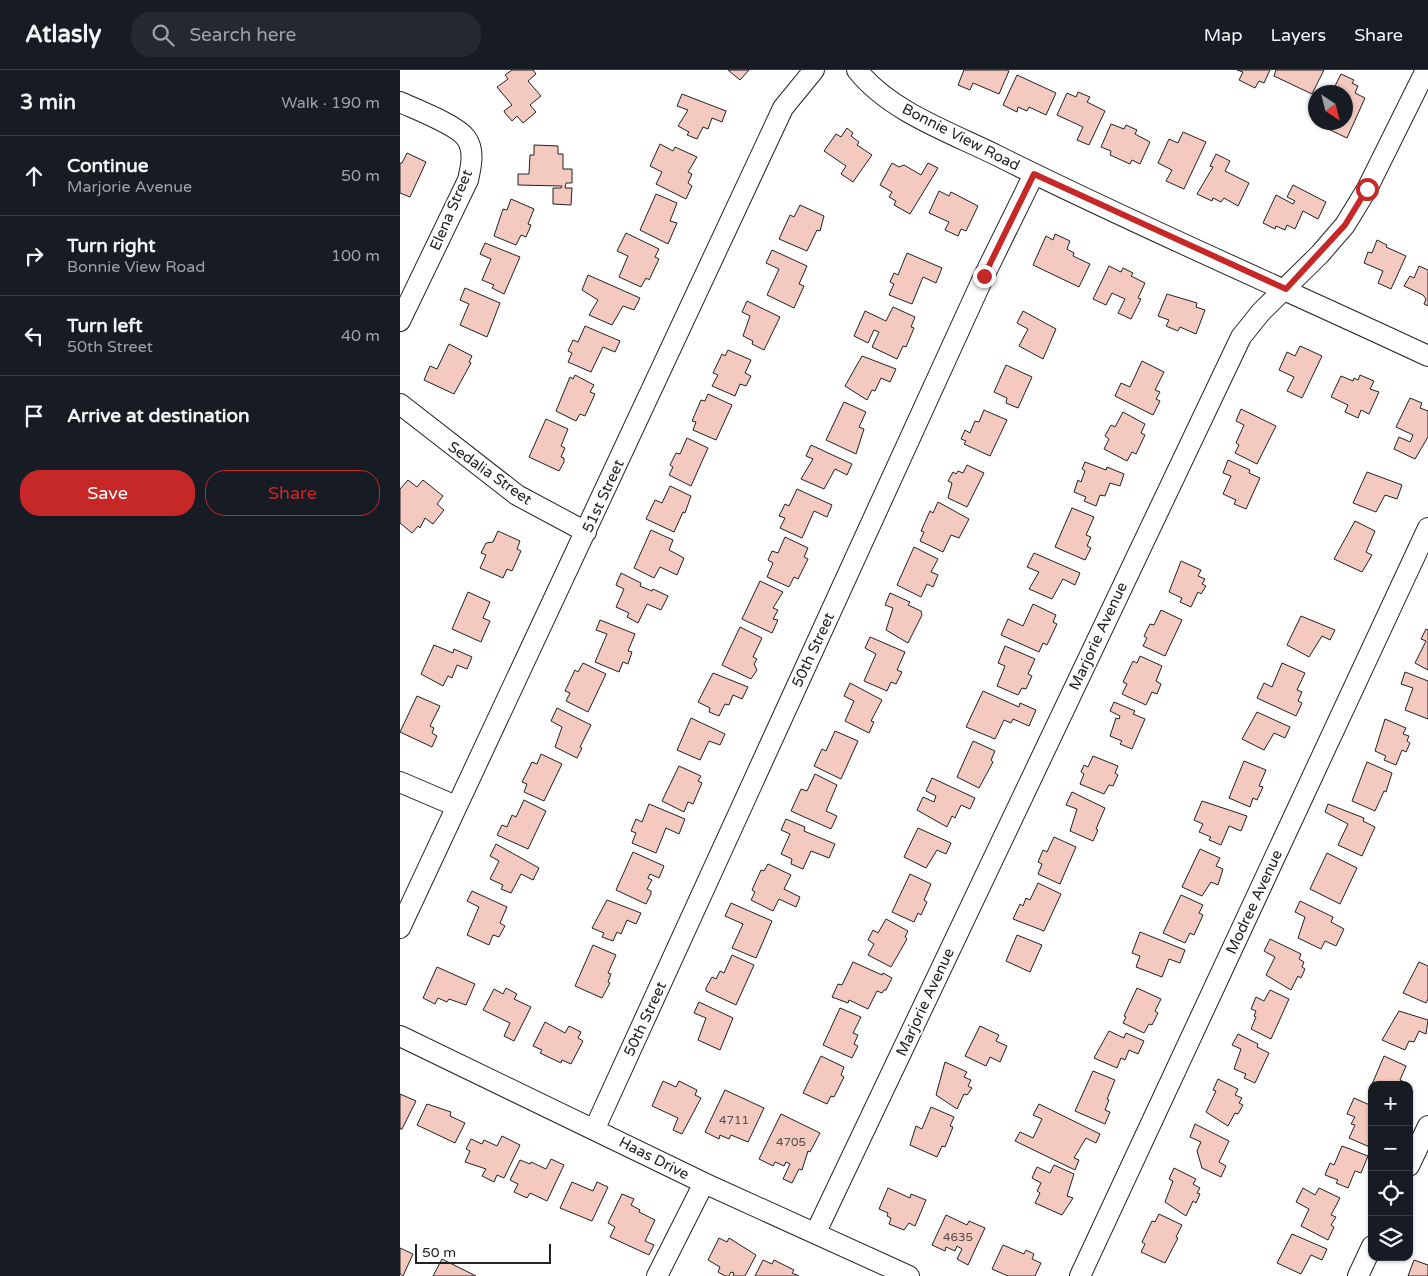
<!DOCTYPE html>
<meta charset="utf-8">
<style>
body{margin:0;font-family:"Varela Round",sans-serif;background:#242831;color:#f1f3f6}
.controls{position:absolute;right:15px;bottom:15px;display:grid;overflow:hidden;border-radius:10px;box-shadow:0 1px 4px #0004}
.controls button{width:45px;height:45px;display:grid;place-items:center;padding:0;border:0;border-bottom:1px solid #363941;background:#171b24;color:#f1f3f6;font:25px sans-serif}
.compass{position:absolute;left:908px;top:15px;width:45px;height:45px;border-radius:50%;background:#171b24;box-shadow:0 1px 4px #0004;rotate:145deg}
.scale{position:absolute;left:15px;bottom:12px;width:136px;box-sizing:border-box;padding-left:5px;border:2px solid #222;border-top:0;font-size:14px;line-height:18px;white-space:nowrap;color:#222;-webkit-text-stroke:4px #fff;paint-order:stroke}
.stop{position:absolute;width:15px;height:15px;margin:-11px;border:4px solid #c62828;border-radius:50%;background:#fff}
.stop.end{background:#c62828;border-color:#fff;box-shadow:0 1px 5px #0008}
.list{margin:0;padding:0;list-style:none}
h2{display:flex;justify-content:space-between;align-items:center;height:65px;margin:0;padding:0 20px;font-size:21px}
h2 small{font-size:16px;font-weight:400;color:#9ea1a6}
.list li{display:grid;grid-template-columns:32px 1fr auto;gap:15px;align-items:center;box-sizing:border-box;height:80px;padding:0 20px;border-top:1px solid #363941}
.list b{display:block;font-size:19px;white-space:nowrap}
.list p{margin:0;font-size:16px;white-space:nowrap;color:#9ea1a6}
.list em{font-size:16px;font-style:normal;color:#9ea1a6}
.actions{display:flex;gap:10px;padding:15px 20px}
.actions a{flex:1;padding:11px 0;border:1px solid #c62828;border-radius:20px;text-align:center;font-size:18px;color:#c62828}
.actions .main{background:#c62828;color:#fff}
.icon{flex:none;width:28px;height:28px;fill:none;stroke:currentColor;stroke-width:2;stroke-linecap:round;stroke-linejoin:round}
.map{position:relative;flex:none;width:1028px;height:1206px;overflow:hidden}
header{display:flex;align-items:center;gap:30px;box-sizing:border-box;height:70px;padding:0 25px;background:#171b24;border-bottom:1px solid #363941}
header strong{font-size:24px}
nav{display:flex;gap:28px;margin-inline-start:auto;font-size:18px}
.search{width:350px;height:45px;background:#242831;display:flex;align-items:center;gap:12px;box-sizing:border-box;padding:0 18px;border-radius:20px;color:#9ea1a6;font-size:19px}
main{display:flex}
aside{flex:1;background:#171b24}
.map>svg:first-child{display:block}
</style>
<header>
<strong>Atlasly</strong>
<div class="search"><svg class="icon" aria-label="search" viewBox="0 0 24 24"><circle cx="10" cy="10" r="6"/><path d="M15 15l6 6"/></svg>Search here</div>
<nav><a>Map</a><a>Layers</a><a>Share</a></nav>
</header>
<main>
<aside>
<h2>3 min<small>Walk · 190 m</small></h2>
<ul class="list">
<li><svg class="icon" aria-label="ahead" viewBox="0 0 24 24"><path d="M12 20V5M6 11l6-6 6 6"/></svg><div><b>Continue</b><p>Marjorie Avenue</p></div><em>50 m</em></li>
<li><svg class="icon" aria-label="right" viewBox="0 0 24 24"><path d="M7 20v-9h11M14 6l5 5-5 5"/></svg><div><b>Turn right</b><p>Bonnie View Road</p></div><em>100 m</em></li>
<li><svg class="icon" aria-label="left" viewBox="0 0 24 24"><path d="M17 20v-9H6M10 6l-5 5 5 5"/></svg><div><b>Turn left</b><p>50th Street</p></div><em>40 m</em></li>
<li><svg class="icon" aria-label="arrive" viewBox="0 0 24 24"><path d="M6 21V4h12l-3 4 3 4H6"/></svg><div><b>Arrive at destination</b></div></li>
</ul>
<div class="actions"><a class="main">Save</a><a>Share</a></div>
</aside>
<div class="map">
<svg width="1028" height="1206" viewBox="0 0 1028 1206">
<rect width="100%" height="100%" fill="#fff"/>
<!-- building -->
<path fill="#f3c9c0" stroke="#222" d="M112,0H133L136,4L128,11L141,26L130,35L136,42L123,53L117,46L112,51L105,43L104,41L112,35L97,17L108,9L105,5Z
M328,0H349L340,10Z
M564,0H607L609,1L599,24L573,13L570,20L558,15Z
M837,0H870L864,13L859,11L855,18L839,10L843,2Z
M876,0H924L912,24L874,6Z
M941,4L954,10L952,13L958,16L955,23L965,28L947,68L926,58L929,52H946V22H932Z
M617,5L656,23L646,45L629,37L627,41L618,37L617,42L603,35Z
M678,22L690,27L687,32L705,41L689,75L677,70L683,57L657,45L667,23L676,27Z
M282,24L326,41L322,52L312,48L308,59L303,57L297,69L287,65L289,62L278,56L288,40L277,36Z
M711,54L724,59L726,55L737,60L735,64L750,72L740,94L732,90L730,94L710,85L711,81L701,77Z
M447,58L453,63L451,66L459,72L457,75L472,85L453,112L441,104L446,96L424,81L436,64L441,67Z
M783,62L806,72L784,119L766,111L772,100L758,93L769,69L778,73Z
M260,74L273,81L275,77L297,87L288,102L292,104L288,113L292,116L286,129L256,114L262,102L250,96Z
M134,75L158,76V84H163V99H172V113H166L165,118H172L171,135L153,134V118H161L162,116L118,115V104H129L130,85H134Z
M7,83L26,92L10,127L0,123V93H2Z
M816,84L830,91L825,101L849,113L838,136L824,128L821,132L813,128L812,131L797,124L813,97L810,96Z
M492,93L499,97L504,95L521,105L528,93L538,98L510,144L494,135L496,131L489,127L492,122L480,115Z
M893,115L926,132L918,149L903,141L895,159L887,155L885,160L876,156L875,159L863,153L876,125L893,134L895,131L887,127Z
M539,121L549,126L551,122L578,136L566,161L561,159L558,166L545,160L549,152L529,143Z
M256,124L277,133L270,151L277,153L268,174L240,160Z
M111,129L134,139L128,154L131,155L126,167L121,165L116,175L94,166L103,139L107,140Z
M400,135L424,146L420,161L417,160L407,181L379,169L390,145L394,147Z
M226,163L259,179L255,187L259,189L249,210L246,208L241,217L219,207L228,186L217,181Z
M655,164L670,171L667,179L674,183L673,186L690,194L679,217L633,195L646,166L653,170Z
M977,170L987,175L986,177L1006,186L991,219L978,213L983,201L964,193L968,182L972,183Z
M85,173L120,187L104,224L92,218L94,215L82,210L91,189L80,184Z
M372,180L407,196L399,214L404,216L394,238L367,225L379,199L366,193Z
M507,183L542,198L536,213L523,207L512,234L489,225L494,214L490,212L494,203L498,205Z
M709,196L721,202L723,198L733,203L731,206L745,213L738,228L741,229L731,249L718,243L725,229L712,223L706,235L693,229Z
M1019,196L1028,200V236L1024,234L1026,229L1023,225L1004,216L1010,206L1014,208Z
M188,205L240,228L234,240L223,236L212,255L189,245L198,230L182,220Z
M65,218L100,233L87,267L60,255L69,234L60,230Z
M767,224L797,233L796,237L805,240L796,264L780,257L778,261L766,256L769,250L758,246Z
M347,231L380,247L364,280L352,274L353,271L343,266L350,246L342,242Z
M493,237L515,247L511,257L514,258L506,277L503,276L497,289L472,277L479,262L474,260L468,273L454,266L465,241L486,251Z
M623,241L656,259L643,289L619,276L628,259L617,253Z
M185,256L220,271L215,282L203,277L191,302L168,292L172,283L168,281L173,270L178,272Z
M49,274L72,286L69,292L71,293L54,324L24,310L30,296L37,299Z
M900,276L922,286L902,328L887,321L894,307L879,300L887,282L895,286Z
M328,280L351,290L345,303L351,306L346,316L340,314L335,326L312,316L318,305L313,303L322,284L325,286Z
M462,286L496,299L490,312L481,308L475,321L472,320L467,330L445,316Z
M742,291L764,302L755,320L760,322L756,329L760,331L753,345L715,326L721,313L730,317Z
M606,295L632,307L618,338L606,333L607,328L594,322Z
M175,305L194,315L190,322L195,324L185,346L180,344L176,351L156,341L170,307L173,309Z
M960,305L974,311L970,319L979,322L969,344L961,340L958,348L945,342L948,335L931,327L941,306L953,311L954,308L958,310Z
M308,324L332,335L316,370L293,360L296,352L292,351L301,330L305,331Z
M1010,328L1022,333L1020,338L1028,341V367L1015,389L994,379L999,367L1010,372L1013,365L996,357Z
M444,332L466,342L459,357L464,359L456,384L426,370Z
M841,339L876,356L857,394L835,383L839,375L836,373L844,355L836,351Z
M584,340L607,350L590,386L564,374L566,371L561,369L565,360L570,363L575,351L579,352Z
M723,342L745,354L741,363L745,365L736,384L732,382L727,391L704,379L709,369L705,366L711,355L715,357Z
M146,349L168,359L161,376L165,378L161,387L164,388V392L159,401L129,387Z
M287,368L308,378L291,416L269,405L273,397L270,395L276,383L280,384Z
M411,375L452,394L447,405L435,399L424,419L401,409L413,389L406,386Z
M828,390L850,400L849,403L860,408L846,439L834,434L836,430L823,424L831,406L823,403Z
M685,392L706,400L707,397L724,404L720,416L710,413L705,426L700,425L696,436L684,431L686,427L674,422L678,410L681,412L685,401L682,399Z
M567,395L584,403L567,437L548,428L552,413L548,411L553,402L556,404L558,401L563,403Z
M967,402L1002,415L997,429L985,425L976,442L953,433Z
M8,410L17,417L23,410L43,426L37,434L44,440L33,454L25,448L20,458L18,456L12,463L0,453V419Z
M270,416L291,426L285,443L283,442L274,462L246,449L255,430L262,433Z
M397,419L432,435L427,447L414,441L402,468L380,458L385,448L379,446L385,434L389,436Z
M538,432L569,449L559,468L551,465L543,482L520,471L524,462L521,461L530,441L533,443Z
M672,438L694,447L686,465L691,467L687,476L691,478L685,490L655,477Z
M955,451L975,461L966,482L972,485L962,502L934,489Z
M251,460L273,470L269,480L284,488L277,505L260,497L254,508L234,498Z
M98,461L120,471L117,479L121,481L112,501L107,499L103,508L80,498L86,485L81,483L86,473L93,472Z
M385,467L408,478L404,487L408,489L398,509L394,507L389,517L367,507L373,493L368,490L372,481L378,483Z
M514,477L538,489L531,502L538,505L533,517L527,514L521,527L497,515Z
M634,483L680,503L675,515L663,509L652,529L629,519L639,502L627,497Z
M781,491L801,500L798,506L805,509L802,514L806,516L801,524L798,522L791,537L780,532L782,528L769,522Z
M221,503L241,513L240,516L252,521L253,519L268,526L261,540L247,534L238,553L227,547L229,543L216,537L224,519L216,515Z
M360,511L383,522L373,538L378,540L373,549L378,550L372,563L342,549Z
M68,522L90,532L83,548L90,551L81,572L52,559Z
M490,523L510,532L508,535L521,541L522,545L508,573L486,560L493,538L485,535Z
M633,534L656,545L653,552L657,554L647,575L643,573L639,582L601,565L608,549L623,556Z
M761,540L782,550L765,586L743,576L747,568L744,566L750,554L754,555Z
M901,546L935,560L930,570L922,566L909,587L887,575Z
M200,550L235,564L228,581L232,582L228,594L223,592L219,602L195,592L207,564L196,560Z
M340,557L362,568L353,587L357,589L354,594L357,600L351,609L322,595Z
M1026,559L1028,560V600L1015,593L1026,571L1021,569Z
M470,567L505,582L497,600L502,602L496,614L491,612L487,621L464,611L476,584L465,578Z
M34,575L53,583L54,579L72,587L67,599L57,595L52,608L48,606L43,616L21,604Z
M605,576L635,589L628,604L632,606L626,619L622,618L618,625L597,616L605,596L598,593Z
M740,586L762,596L756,611L761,614L757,624L752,622L746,635L722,624L727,614L723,612L733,591L737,593Z
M183,593L206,604L188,642L166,631L170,623L165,621L175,600L178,602Z
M882,593L905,603L897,620L902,622L898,631L902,633L896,646L857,628L864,613L872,617Z
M1005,602L1028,611V649L1005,640L1013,618L1001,614Z
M313,603L348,617L342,629L333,625L329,635L325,634L319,646L309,642L310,638L298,632Z
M450,613L482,630L471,651L474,652L469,663L445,651L454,631L444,626Z
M583,621L619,637L620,633L636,640L629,656L613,649L611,653L604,650L595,669L566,657Z
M17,626L40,636L30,656L34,658L32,663L37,666L32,677L0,662Z
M714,632L735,641L733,644L745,649L732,679L720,674L722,671L710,666L716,648L719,649L720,646L710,641Z
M157,638L191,655L180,677L182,678L177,688L155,677L162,657L151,651Z
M857,642L890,657L885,668L874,663L864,680L842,669Z
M291,648L325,664L320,675L309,671L300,690L277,680Z
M985,649L1006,658L1003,664L1009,666L1007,671L1010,673L1006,682L1002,680L996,695L984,690L986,686L975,681Z
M435,661L458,671L441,709L414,696L422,679L426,681Z
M573,671L595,681L591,690L593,692L579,718L557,707Z
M141,684L162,694L144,731L124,722L127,714L122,712L132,692L137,694Z
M693,686L718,696L715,703L718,705L713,716L709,715L704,724L680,714L684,704L681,702L684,695L688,697Z
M844,691L866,700L859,716L863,717L857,730L853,728L850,737L829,728Z
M967,692L992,703L986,722L984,721L975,741L952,731Z
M279,696L301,706L298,711L302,713L293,734L288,732L284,742L262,731Z
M415,704L437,715L426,741L437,746L431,759L391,741L401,719L407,721Z
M532,708L575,728L570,739L561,735L555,748L552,746L547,757L517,740L523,727L534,732L536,726L526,721Z
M672,722L705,738L696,759L698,760L693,771L670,761L677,739L666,735Z
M124,730L146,741L128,779L97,765L102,755L107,757L112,745L116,747Z
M802,731L847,746L841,761L829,756L821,775L809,770L811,767L799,762L803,754L794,750Z
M249,734L285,749L279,764L266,758L256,783L232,773L236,763L231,761L236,749L242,752Z
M928,734L964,748L963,751L975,757L962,786L938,775L948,754L925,742Z
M386,749L405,757L404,761L435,774L429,788L411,781L403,799L391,794L392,789L381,784L390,764L381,760Z
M518,758L551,773L546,784L537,780L526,798L504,787Z
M654,767L676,777L660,814L638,804L642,794L638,792L643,780L647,782Z
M96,774L139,798L133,810L121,804L111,823L101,819L103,815L90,809L99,791L90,786Z
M800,779L820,788L816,796L823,799L818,815L811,812L802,826L782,817Z
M233,782L264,796L259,808L250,804L248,808L252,810L247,819L251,821V824L246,834L216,820Z
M927,783L957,798L940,834L910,819Z
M368,794L391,805L384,819L400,827L396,837L379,829L373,841L351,830L355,822L352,820L361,800L364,801Z
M510,804L531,814L524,830L527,832L521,845L518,843L514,852L492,842Z
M638,813L661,824L644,861L613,849L620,834L623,836L626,828L630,830Z
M72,821L107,837L100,853L105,856L99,867L93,865L89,875L67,865L79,837L67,831Z
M781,825L803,835L799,843L803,845L794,865L790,863L785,873L763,863Z
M207,830L241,843L236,854L227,850L221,864L217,862L213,871L202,867L204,863L192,858Z
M900,831L933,847L931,852L944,859L936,876L925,871L921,879L898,868L905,847L895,842Z
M331,833L372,851L356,888L332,878L343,854L325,846Z
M486,849L508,861L505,867L507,869L491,897L468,885L474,874L468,870L473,860L478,863Z
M740,862L785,880L780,893L769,889L762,907L736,897L740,886L732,883Z
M617,865L642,875L630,902L606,891Z
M870,869L901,884L899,889L904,892L902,897L905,899L901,908L898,906L891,920L866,905L875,887L864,881Z
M193,875L216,885L208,903L211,904L208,912L210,913L202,928L175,916Z
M332,885L354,895L336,935L306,921V918L312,907L316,909L320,901L324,903Z
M453,892L482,905L483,903L492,908L486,920H484L482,923L477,921L468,939L449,930L448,933L432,927L438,914L442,915Z
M1019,892L1028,896V929L1026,933L1003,923Z
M37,897L75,914L66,935L49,929L47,932L38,928L35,934L23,928Z
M106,918L117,924L114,929L131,937L114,971L104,966L110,953L83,940L94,919L103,924Z
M737,918L761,929L755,941L758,943L752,955L749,954L744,963L723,953L726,947L724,946Z
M870,920L889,929L871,969L851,959L856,947L854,946L856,941L851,939L856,927L864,931Z
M299,932L333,948L320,980L298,970L306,948L294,943Z
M440,938L461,947L453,963L458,965L454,974L458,976L452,988L423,975Z
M999,941L1028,950L1026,964L1019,961L1014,972L1009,971L1005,980L982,970Z
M145,952L165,963L169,956L181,962L178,968L183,971L171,994L162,990L161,993L140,983L142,980L133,976Z
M580,956L599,965L596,971L607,976L600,992L590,987L586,996L565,986Z
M709,961L724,968L726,963L744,971L738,984L729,980L725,990L721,988L717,998L694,988Z
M838,964L858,974L857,977L869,983L855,1013L844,1008L846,1004L834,999L841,979L832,975Z
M421,986L444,997L441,1005L444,1007L434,1027L431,1026L427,1034L403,1023Z
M984,986L1006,996L1000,1010L1004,1012L1003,1015H972V1020L970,1019Z
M545,992L567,1002L564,1007L571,1010L568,1016L572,1018L567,1025L564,1024L557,1039L536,1025Z
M693,1001L715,1010L707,1029L709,1030L705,1040L710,1042L705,1054L675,1041Z
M818,1009L838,1019L835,1025L842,1028L839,1033L843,1035L838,1044L835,1043L828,1056L806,1042L816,1021L813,1020Z
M263,1011L276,1017L279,1011L297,1020L295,1025L301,1028L282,1064L273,1060L278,1048L252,1036Z
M325,1020L364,1038L348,1072L331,1065L329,1069L320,1065L319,1069L305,1062Z
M0,1024L16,1031L2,1059H0Z
M954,1028L972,1036V1078L949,1068L955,1055L951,1054L955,1047L947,1044Z
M27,1034L51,1042L50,1046L65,1053L55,1073L17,1055Z
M639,1034L700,1064L696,1073L686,1068L674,1088L679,1090L675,1100L615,1071L620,1062L633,1068L642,1049L633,1045Z
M531,1037L554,1047L550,1056L553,1057L545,1077L542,1076L537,1087L510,1075L516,1056L522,1059Z
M381,1044L420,1063L410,1082L408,1081L402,1100L399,1099L392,1113L383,1109L390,1094L386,1092L384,1096L375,1092L373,1096L359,1089Z
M795,1054L829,1071L819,1092L826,1096L821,1107L802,1098L797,1081L801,1072L790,1067Z
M102,1066L120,1075L104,1108L97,1105L94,1112L82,1106L86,1099L65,1092L70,1081L66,1079L71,1069L82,1074L84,1070L97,1076Z
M942,1076L968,1086L961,1103L955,1101L948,1118L936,1113L938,1110L925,1105L930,1093L934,1095Z
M151,1089L164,1095L147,1131L130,1123L127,1128L114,1122L118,1114L110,1110L120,1090L130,1094L131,1092L146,1099Z
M654,1095L674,1104L667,1126L673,1128L662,1145L635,1133L640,1123L637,1121L641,1113L632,1108L637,1097L650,1103Z
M774,1098L796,1109L793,1114L800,1118L797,1123L800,1124L796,1133L793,1131L786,1146L765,1132L773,1111L769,1109Z
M172,1112L193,1121L197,1112L208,1117L192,1151L160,1138Z
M488,1118L510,1128L511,1124L526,1130L515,1156L509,1153L504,1160L489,1154L491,1148L487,1146L488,1143L479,1139Z
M903,1118L915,1125L919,1118L940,1128L931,1145L936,1147L931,1155L934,1157L928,1170L901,1156L909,1139L896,1132Z
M222,1124L234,1129L231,1135L240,1140L239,1142L255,1150L245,1171L254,1175L249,1185L210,1167L215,1157L208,1153Z
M759,1144L782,1155L776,1167L778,1168L765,1193L741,1182L745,1174L742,1172L752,1151L755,1152Z
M546,1145L567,1155L569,1151L585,1158L568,1195L557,1189L562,1179L557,1176L555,1181L546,1177L545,1181L532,1175Z
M892,1164L927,1179L922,1190L911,1185L901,1204L877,1193Z
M319,1168L327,1172L329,1168L356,1185L345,1206H333L334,1203L331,1202L329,1206H325L318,1202L320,1197L308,1190Z
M603,1175L624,1184L626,1180L634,1184L632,1189L641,1193L635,1206H608L592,1199Z
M0,1178L13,1184L3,1206L0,1204Z
M42,1189L76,1206H33Z
M363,1190L372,1194L374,1190L394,1200L392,1203L399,1206H355Z
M1014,1190L1028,1195V1206H1008Z"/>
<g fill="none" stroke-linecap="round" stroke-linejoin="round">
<!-- minor casing -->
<g stroke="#222" stroke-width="22">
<path id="minor" d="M457,0C490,42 552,63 598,86C740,157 885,219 1028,286
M0,32C15,39 57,55 66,68C75,80 71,97 68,110L0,251
M0,334L117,425L186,462
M0,712L56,736
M0,858L383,38L414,0
M0,966L304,1113L509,1206
M195,1058L584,206L634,104
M1009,1096L1028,1056
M416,1162L841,267L861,242L920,184L945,155L967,119L1026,0
M257,1206L304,1113
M680,1206L1028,458
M958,1206L972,1176"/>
</g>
<!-- minor -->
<use href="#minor" stroke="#fff" stroke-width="20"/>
</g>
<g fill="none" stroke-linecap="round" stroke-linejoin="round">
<!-- route -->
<path stroke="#c62828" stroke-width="6" d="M584,206L634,104L886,219L945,155L967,119"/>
</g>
<g text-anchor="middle" stroke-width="4" stroke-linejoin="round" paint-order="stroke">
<!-- number labels -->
<g font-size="12" fill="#564c4a">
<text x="334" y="1054">4711</text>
<text x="391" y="1076">4705</text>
<text x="558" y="1171">4635</text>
</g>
<!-- street labels -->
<g font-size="15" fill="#222" stroke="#fff">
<text transform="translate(561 67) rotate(27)" y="5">Bonnie View Road</text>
<text transform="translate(51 140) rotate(-67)" y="5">Elena Street</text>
<text transform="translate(90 403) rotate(35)" y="5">Sedalia Street</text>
<text transform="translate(203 426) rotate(-65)" y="5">51st Street</text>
<text transform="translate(698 566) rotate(-65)" y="5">Marjorie Avenue</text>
<text transform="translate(413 580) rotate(-65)" y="5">50th Street</text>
<text transform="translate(854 832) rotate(-65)" y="5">Modree Avenue</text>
<text transform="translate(525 932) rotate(-65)" y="5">Marjorie Avenue</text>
<text transform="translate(245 949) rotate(-65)" y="5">50th Street</text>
<text transform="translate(254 1088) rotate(27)" y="5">Haas Drive</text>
</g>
</g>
</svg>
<div class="controls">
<button>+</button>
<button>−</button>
<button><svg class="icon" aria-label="locate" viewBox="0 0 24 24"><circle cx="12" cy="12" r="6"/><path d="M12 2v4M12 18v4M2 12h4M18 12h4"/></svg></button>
<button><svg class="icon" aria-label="layers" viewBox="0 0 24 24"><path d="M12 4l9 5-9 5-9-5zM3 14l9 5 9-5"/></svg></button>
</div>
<svg class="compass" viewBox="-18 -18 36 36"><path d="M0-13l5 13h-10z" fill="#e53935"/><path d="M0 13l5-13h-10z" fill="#9ea1a6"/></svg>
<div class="scale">50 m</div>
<div class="stop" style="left:967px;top:119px"></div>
<div class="stop end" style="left:584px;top:206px"></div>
</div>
</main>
